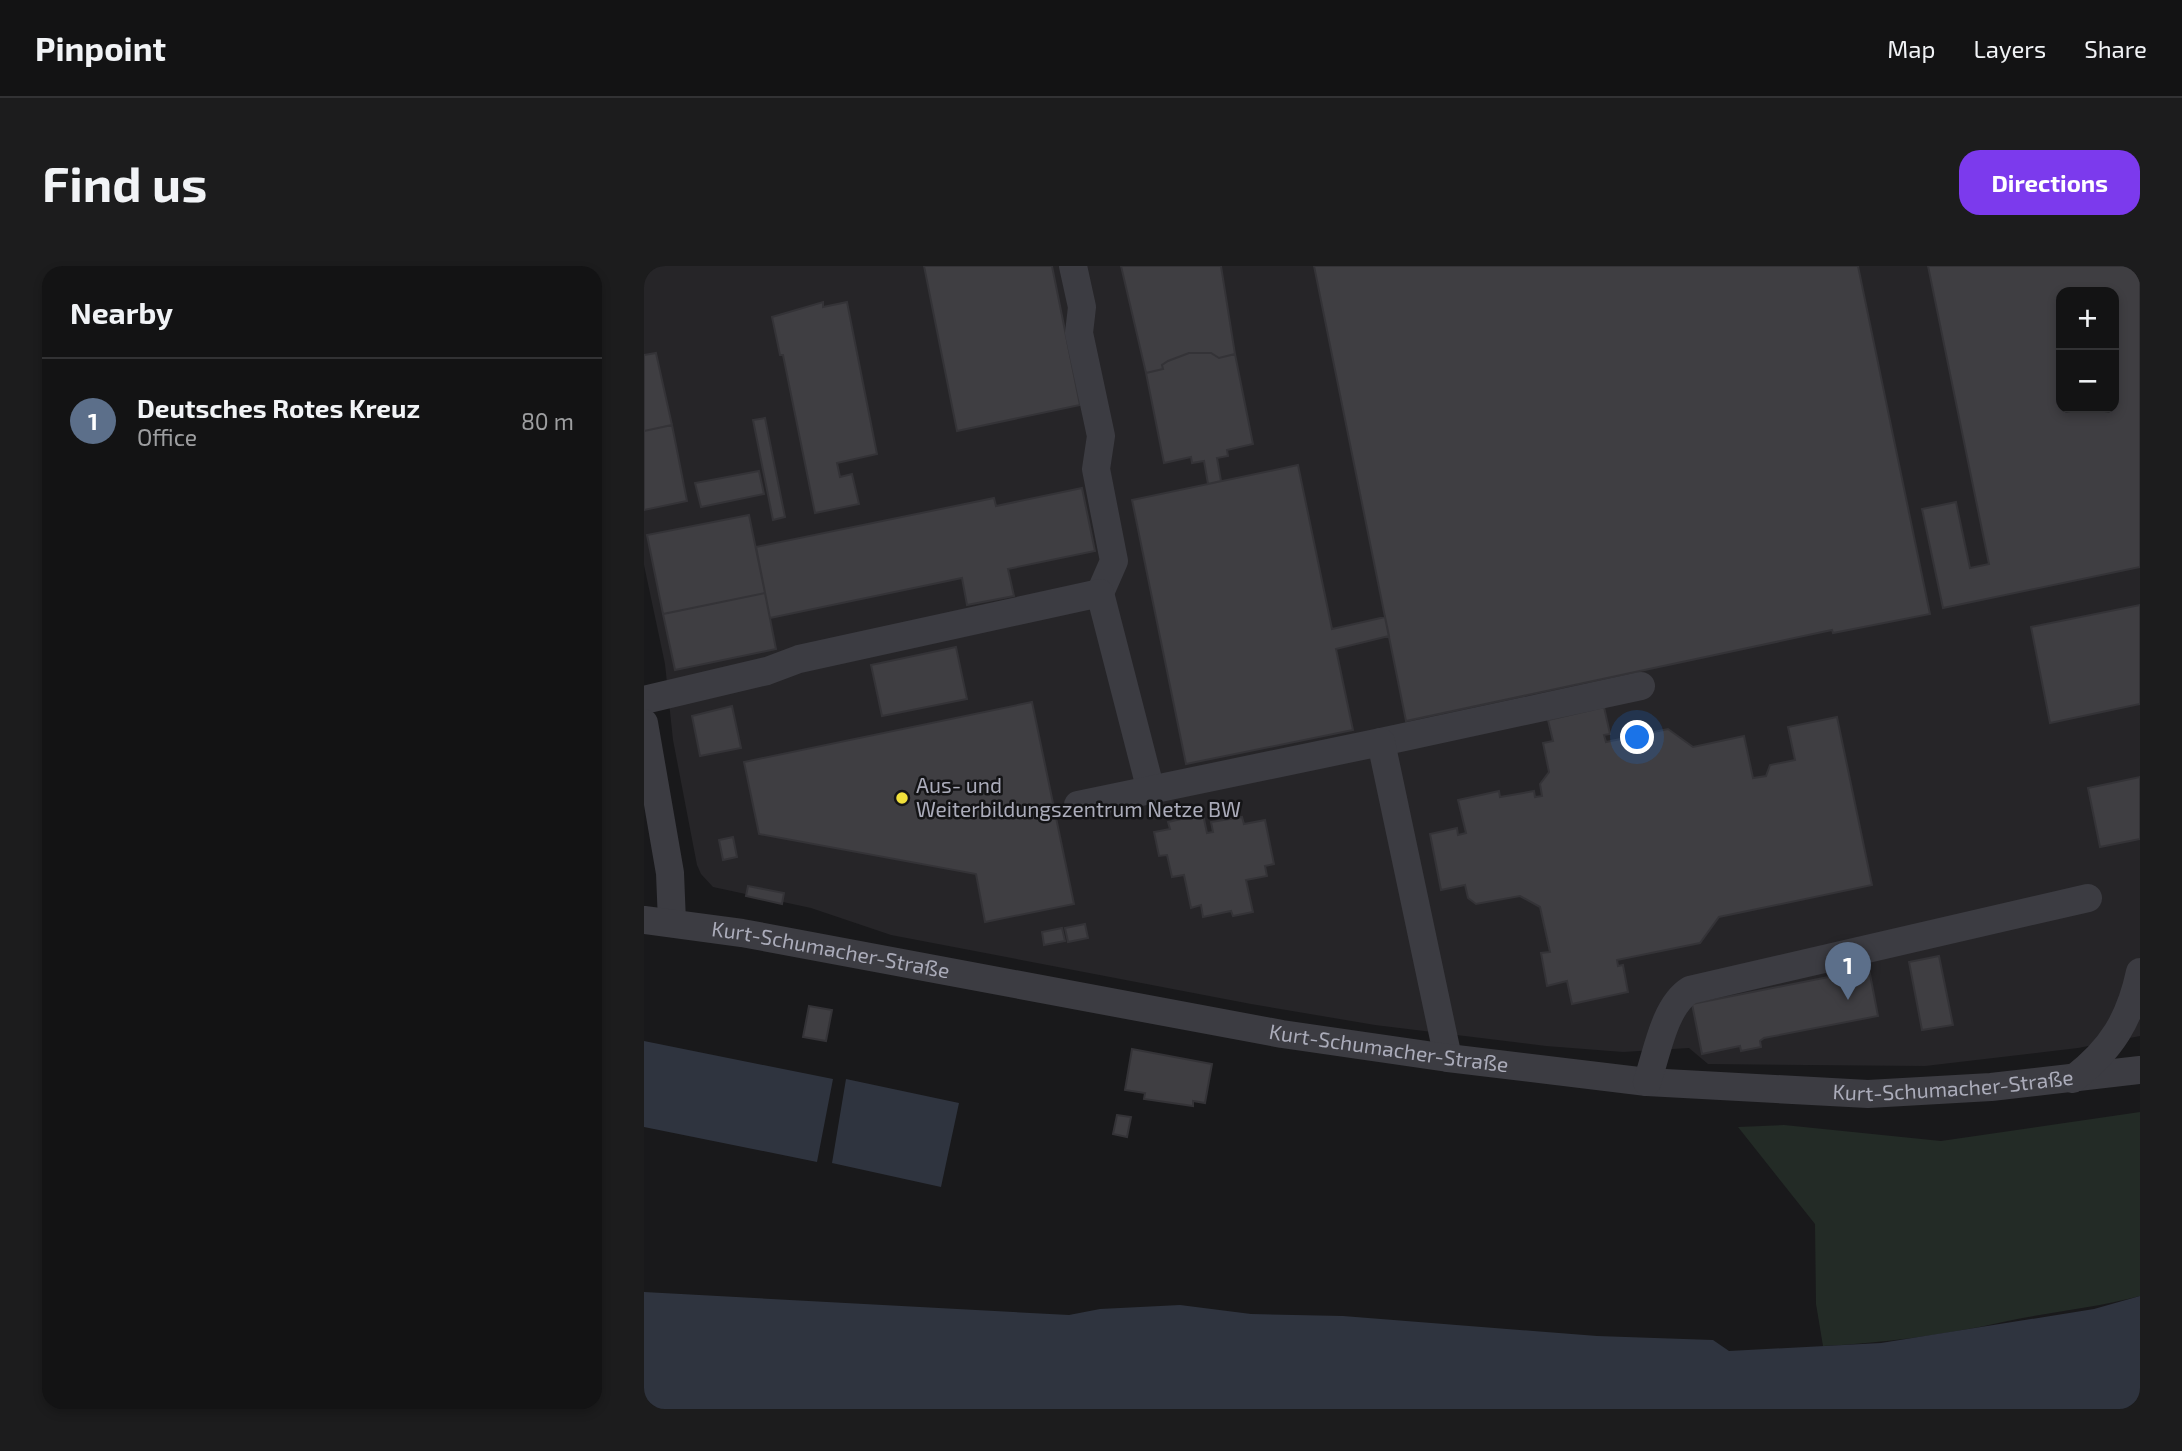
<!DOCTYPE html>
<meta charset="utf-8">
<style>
body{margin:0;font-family:"Exo 2",sans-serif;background:#1c1c1d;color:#f1f3f6}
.controls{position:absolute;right:21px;top:21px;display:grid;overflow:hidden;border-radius:14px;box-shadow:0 4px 10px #0003}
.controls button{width:63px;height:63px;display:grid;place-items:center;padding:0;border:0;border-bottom:2px solid #323234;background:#131314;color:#f1f3f6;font:35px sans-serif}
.you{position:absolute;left:994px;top:472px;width:24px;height:24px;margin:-18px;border:5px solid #fff;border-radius:50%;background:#1a73e8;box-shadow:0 0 0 10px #1a73e833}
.badge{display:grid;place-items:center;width:46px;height:46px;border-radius:50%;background:#7c3aed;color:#fff;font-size:23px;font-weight:700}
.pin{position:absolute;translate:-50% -58px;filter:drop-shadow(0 2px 4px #0008)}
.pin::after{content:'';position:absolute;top:37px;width:24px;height:21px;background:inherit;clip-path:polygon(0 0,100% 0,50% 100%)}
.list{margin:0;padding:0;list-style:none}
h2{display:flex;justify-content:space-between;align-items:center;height:91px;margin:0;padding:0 28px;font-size:30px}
h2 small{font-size:23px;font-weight:400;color:#9d9ea0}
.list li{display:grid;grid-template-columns:46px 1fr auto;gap:21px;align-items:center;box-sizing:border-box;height:126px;padding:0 28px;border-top:2px solid #323234}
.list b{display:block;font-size:26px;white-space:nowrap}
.list p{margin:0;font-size:23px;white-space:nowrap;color:#9d9ea0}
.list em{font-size:23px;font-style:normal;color:#9d9ea0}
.map{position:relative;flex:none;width:1496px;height:1143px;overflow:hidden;border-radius:21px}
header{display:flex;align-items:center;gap:42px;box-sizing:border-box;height:98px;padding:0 35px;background:#131314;border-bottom:2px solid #323234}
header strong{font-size:33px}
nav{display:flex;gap:38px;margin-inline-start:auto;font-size:24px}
.intro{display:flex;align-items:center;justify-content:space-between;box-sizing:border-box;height:168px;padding:0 42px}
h1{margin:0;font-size:49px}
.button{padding:18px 32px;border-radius:21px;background:#7c3aed;color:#fff;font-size:24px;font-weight:700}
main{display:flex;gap:42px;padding:0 42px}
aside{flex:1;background:#131314;border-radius:21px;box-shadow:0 4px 10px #0003}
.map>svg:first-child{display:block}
</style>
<header>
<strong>Pinpoint</strong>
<nav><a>Map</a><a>Layers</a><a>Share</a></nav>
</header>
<div class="intro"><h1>Find us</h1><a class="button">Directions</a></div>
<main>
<aside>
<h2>Nearby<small></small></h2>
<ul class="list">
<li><span class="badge" style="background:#5c6f8a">1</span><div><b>Deutsches Rotes Kreuz</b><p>Office</p></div><em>80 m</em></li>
</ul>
</aside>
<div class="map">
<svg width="1496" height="1143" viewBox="0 0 1496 1143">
<rect width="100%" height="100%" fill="#19191b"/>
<!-- built -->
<path fill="#262528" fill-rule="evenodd" d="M0,0H1496V770L1434,782L1281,800L1064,798L1045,782L979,786L902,780L731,759L607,738L247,669L167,642L69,621L57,608L53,599L29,474L21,398L0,299ZM1417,26H1470V142H1417Z"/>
<!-- green -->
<path fill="#232b26" d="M1496,846V1030C1451,1042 1405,1046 1359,1056C1300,1069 1240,1077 1179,1080L1172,1038L1171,958L1094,861L1140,859L1297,875Z"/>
<!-- water -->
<path fill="#2f343f" d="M0,775L189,813L173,896L0,861Z
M202,813L315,837L297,921L188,897Z
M0,1026L425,1049L456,1043L536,1039L607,1048L699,1050L953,1070L1069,1074L1085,1085L1237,1077L1450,1043L1496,1030V1143H0Z"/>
<!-- building -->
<path fill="#3f3e42" stroke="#343337" stroke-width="2" fill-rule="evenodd" d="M280,0H408L436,139L313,165Z
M477,0H577L591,88L575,92L567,87H545L524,95L518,99L519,103L502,107Z
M670,0H1214L1286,348L1189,367L1188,364L762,455Z
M1284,0H1496V301L1299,342L1278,243L1312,236L1326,302L1345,298ZM1417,26H1470V142H1417Z
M179,36V41L203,36L233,188L193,197L196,211L208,208L215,238L171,247L139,89H136L128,51Z
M12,87L28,159L0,165V89Z
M545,87H567L575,92L591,88L609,178L583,184L584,190L573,192L577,215L564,218L560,195L548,197L547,191L520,197L502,107L519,103L518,99L524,95Z
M121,152L141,251L129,254L109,154Z
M28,159L43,235L0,244V165Z
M654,199L688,363L741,351L745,370L692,383L709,464L542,498L488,234Z
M115,205L120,228L57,241L51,217Z
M438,222L451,285L364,303L370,330L323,339L318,312L126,352L112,281L350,232L352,240Z
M105,249L121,327L19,348L3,269Z
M121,327L132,383L31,404L19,348Z
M1496,339V438L1406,457L1387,361Z
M312,381L323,433L238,450L227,399Z
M388,436L430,638L341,656L332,608L115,568L100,496Z
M88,440L97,482L56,490L48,450Z
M960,441L966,468L960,469L962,476L1024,463L1049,481L1100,470L1109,512L1122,510L1126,499L1151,494L1144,461L1193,451L1228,619L1075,651L1056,677L973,694L974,700L979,699L984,726L928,738L923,715L903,720L897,687L906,686L896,641L876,630L832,638L824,632L821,619L797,624L786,568L813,562L814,569L822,567L814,534L855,525L856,531L890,525L891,531L898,530L896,518L905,506L899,477L909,475L904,454Z
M1496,511V573L1456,581L1444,522Z
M559,548L563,567L569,566L567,556L598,551L600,558L621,554L630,598L621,600L623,610L602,614L609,646L589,650L587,645L559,651L557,639L547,642L540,609L528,611L523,589L515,590L510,566L526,563L524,556Z
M89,571L93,591L79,594L75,574Z
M104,620L140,627L138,638L102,630Z
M441,658L444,672L424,676L421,662Z
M418,662L421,675L400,679L398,666Z
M1295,690L1309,759L1278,764L1265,696Z
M1225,703L1234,750L1120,772L1116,775L1117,781L1097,785L1096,780L1058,788L1048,738Z
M165,740L188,744L182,775L159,771Z
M488,783L568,798L561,837L549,835V840L500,833L501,827L481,824Z
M473,849L487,851L483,871L469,868Z"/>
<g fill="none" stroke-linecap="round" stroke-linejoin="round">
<!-- minor -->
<g stroke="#3c3c42" stroke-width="28">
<path d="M429,0L438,41L435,67L457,170L452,203L470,295L456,327"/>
<path d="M0,434L123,405L155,393L456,327L507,525"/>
<path d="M0,457L26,607L28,656"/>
<path d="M737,476L997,420"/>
<path d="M434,539L737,476L804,792"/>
<path id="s1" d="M0,654L98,667L638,768L804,792L1003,816L1224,828L1347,821L1496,804"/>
<path d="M1429,813C1468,783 1486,753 1496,706"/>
<path d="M1003,816C1013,788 1020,740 1046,724L1444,632"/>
</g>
</g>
<!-- markers -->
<circle fill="#f1e03b" stroke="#141416" stroke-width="2.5" cx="258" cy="532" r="7"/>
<g text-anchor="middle" stroke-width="5" stroke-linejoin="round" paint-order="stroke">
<!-- poi labels -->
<g font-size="21" fill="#abacba" stroke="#141416" text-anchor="start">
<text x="272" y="527">Aus- und<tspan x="272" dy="24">Weiterbildungszentrum Netze BW</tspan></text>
</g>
<!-- street labels -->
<g font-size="21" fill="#abacba" stroke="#141416">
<text dy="7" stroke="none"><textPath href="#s1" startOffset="189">Kurt-Schumacher-Straße</textPath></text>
<text dy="7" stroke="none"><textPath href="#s1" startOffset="756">Kurt-Schumacher-Straße</textPath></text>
<text dy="7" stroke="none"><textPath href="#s1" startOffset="1323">Kurt-Schumacher-Straße</textPath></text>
</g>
</g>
</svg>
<div class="controls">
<button>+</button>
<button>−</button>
</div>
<div class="you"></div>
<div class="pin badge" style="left:1204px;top:734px;background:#5c6f8a">1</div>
</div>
</main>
